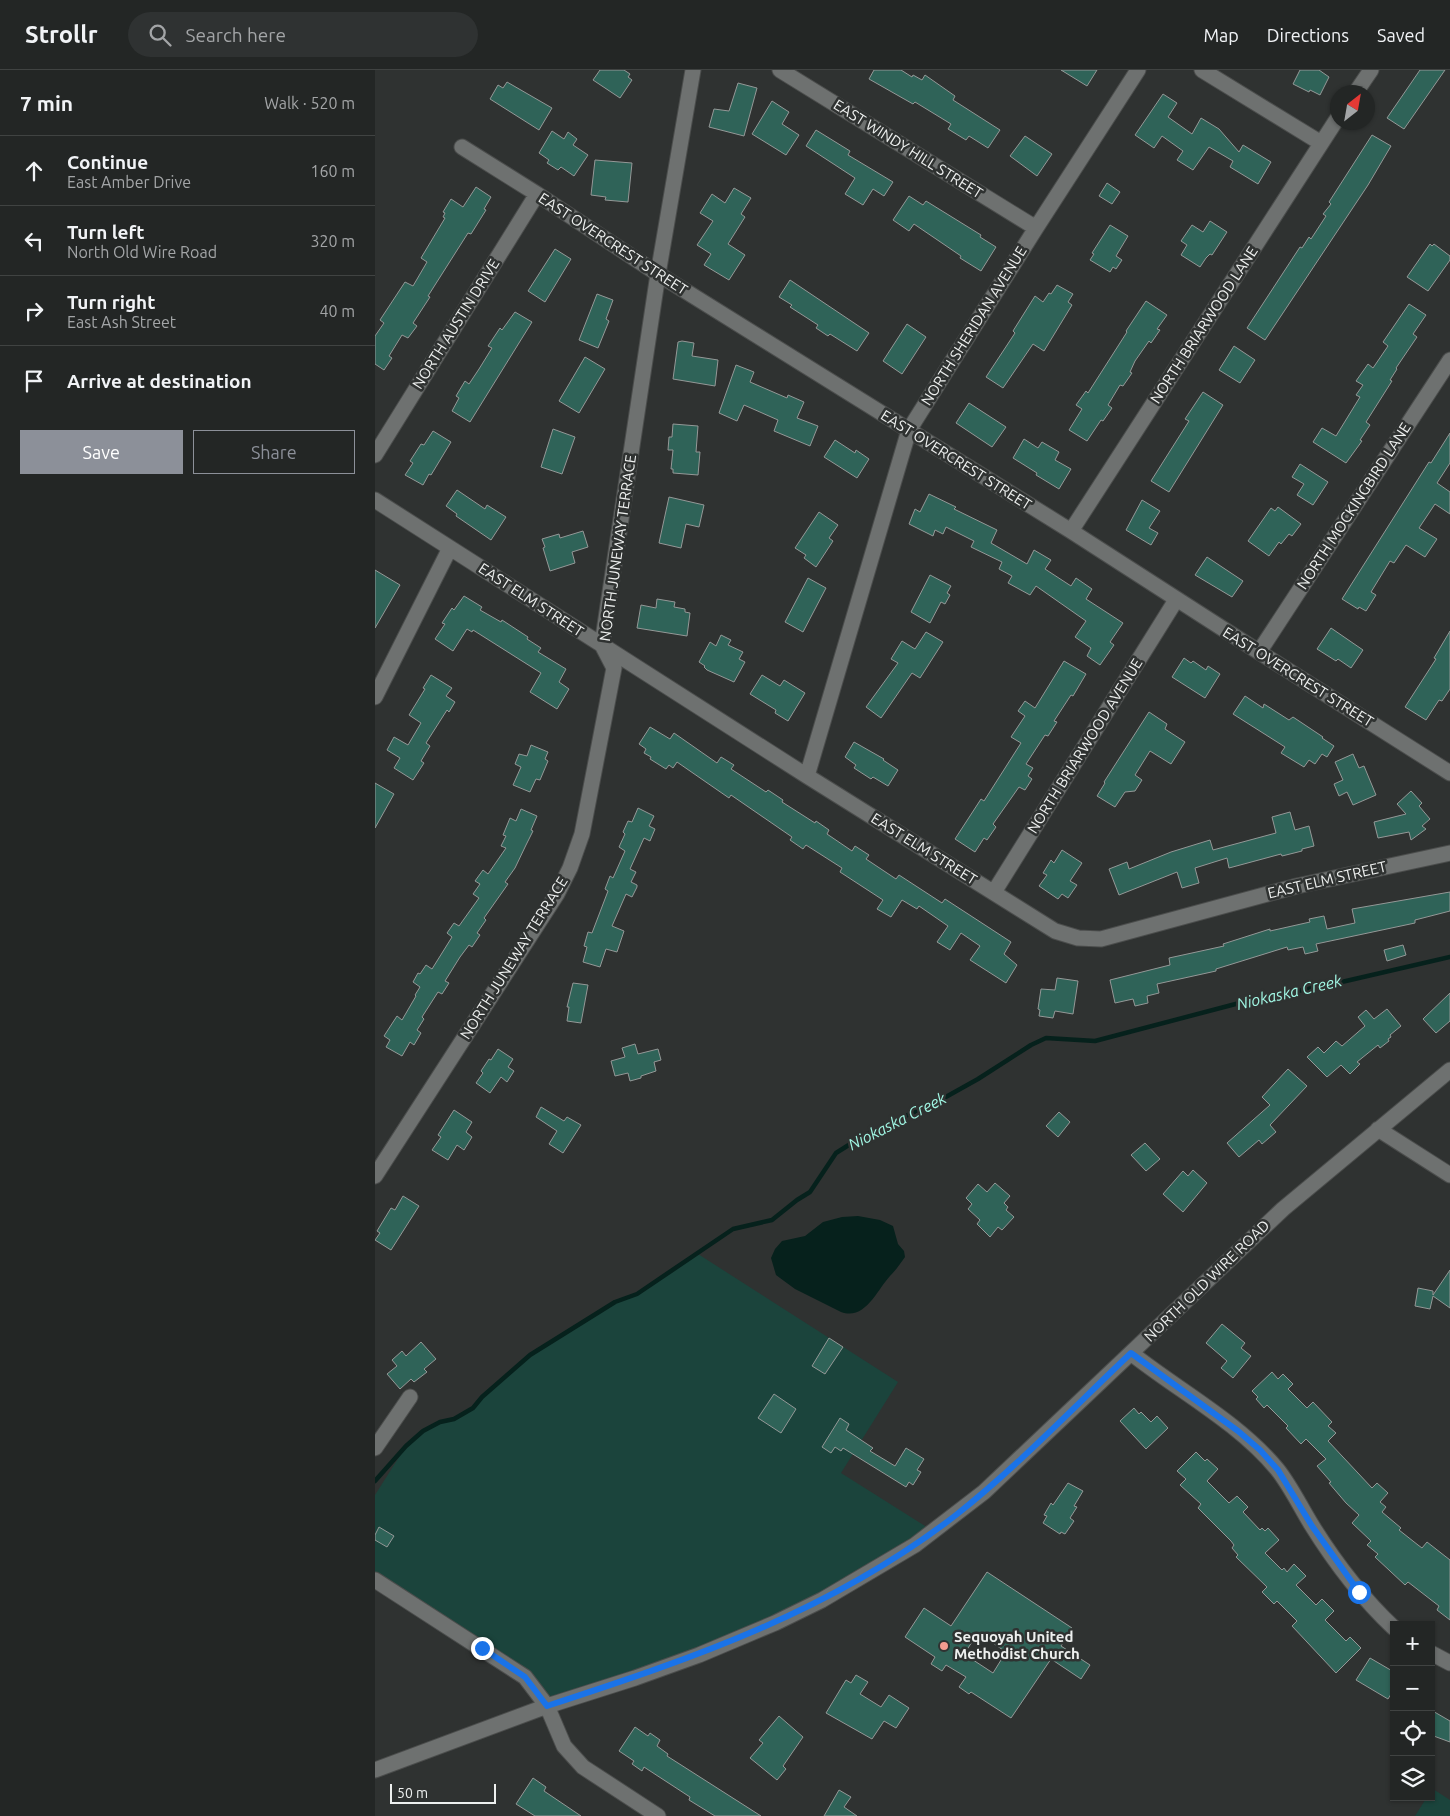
<!DOCTYPE html>
<meta charset="utf-8">
<style>
body{margin:0;font-family:Ubuntu,sans-serif;background:#2f3232;color:#f1f3f6}
.controls{position:absolute;right:15px;bottom:15px;display:grid;overflow:hidden;border-radius:0px;box-shadow:0 1px 4px #0004}
.controls button{width:45px;height:45px;display:grid;place-items:center;padding:0;border:0;border-bottom:1px solid #404342;background:#232625;color:#f1f3f6;font:25px sans-serif}
.compass{position:absolute;left:955px;top:15px;width:45px;height:45px;border-radius:50%;background:#232625;box-shadow:0 1px 4px #0004;rotate:31deg}
.scale{position:absolute;left:15px;bottom:12px;width:106px;box-sizing:border-box;padding-left:5px;border:2px solid #eef0ef;border-top:0;font-size:14px;line-height:18px;white-space:nowrap;color:#eef0ef;-webkit-text-stroke:4px #2f3231;paint-order:stroke}
.stop{position:absolute;width:15px;height:15px;margin:-11px;border:4px solid #1a73e8;border-radius:50%;background:#fff}
.stop.end{background:#1a73e8;border-color:#fff;box-shadow:0 1px 5px #0008}
.list{margin:0;padding:0;list-style:none}
h2{display:flex;justify-content:space-between;align-items:center;height:65px;margin:0;padding:0 20px;font-size:21px}
h2 small{font-size:16px;font-weight:400;color:#a3a5a7}
.list li{display:grid;grid-template-columns:32px 1fr auto;gap:15px;align-items:center;box-sizing:border-box;height:70px;padding:0 20px;border-top:1px solid #404342}
.list b{display:block;font-size:19px;white-space:nowrap}
.list p{margin:0;font-size:16px;white-space:nowrap;color:#a3a5a7}
.list em{font-size:16px;font-style:normal;color:#a3a5a7}
.actions{display:flex;gap:10px;padding:15px 20px}
.actions a{flex:1;padding:11px 0;border:1px solid #8c9099;border-radius:0px;text-align:center;font-size:18px;color:#8c9099}
.actions .main{background:#8c9099;color:#fff}
.icon{flex:none;width:28px;height:28px;fill:none;stroke:currentColor;stroke-width:2;stroke-linecap:round;stroke-linejoin:round}
.map{position:relative;flex:none;width:1075px;height:1746px;overflow:hidden}
header{display:flex;align-items:center;gap:30px;box-sizing:border-box;height:70px;padding:0 25px;background:#232625;border-bottom:1px solid #404342}
header strong{font-size:24px}
nav{display:flex;gap:28px;margin-inline-start:auto;font-size:18px}
.search{width:350px;height:45px;background:#2f3232;display:flex;align-items:center;gap:12px;box-sizing:border-box;padding:0 18px;border-radius:28px;color:#a3a5a7;font-size:19px}
main{display:flex}
aside{flex:1;background:#232625}
.map>svg:first-child{display:block}
</style>
<header>
<strong>Strollr</strong>
<div class="search"><svg class="icon" aria-label="search" viewBox="0 0 24 24"><circle cx="10" cy="10" r="6"/><path d="M15 15l6 6"/></svg>Search here</div>
<nav><a>Map</a><a>Directions</a><a>Saved</a></nav>
</header>
<main>
<aside>
<h2>7 min<small>Walk · 520 m</small></h2>
<ul class="list">
<li><svg class="icon" aria-label="ahead" viewBox="0 0 24 24"><path d="M12 20V5M6 11l6-6 6 6"/></svg><div><b>Continue</b><p>East Amber Drive</p></div><em>160 m</em></li>
<li><svg class="icon" aria-label="left" viewBox="0 0 24 24"><path d="M17 20v-9H6M10 6l-5 5 5 5"/></svg><div><b>Turn left</b><p>North Old Wire Road</p></div><em>320 m</em></li>
<li><svg class="icon" aria-label="right" viewBox="0 0 24 24"><path d="M7 20v-9h11M14 6l5 5-5 5"/></svg><div><b>Turn right</b><p>East Ash Street</p></div><em>40 m</em></li>
<li><svg class="icon" aria-label="arrive" viewBox="0 0 24 24"><path d="M6 21V4h12l-3 4 3 4H6"/></svg><div><b>Arrive at destination</b></div></li>
</ul>
<div class="actions"><a class="main">Save</a><a>Share</a></div>
</aside>
<div class="map">
<svg width="1075" height="1746" viewBox="0 0 1075 1746">
<rect width="100%" height="100%" fill="#2f3231"/>
<!-- green -->
<path fill="#1b443c" d="M323,1184L523,1312L466,1403L558,1461L447,1530L172,1636L150,1607L0,1510V1425L31,1376L56,1356L79,1349L98,1338L107,1327L155,1285L240,1232L262,1224Z
M1058,1719L1075,1730V1746H1040L1052,1727H1056Z"/>
<!-- water -->
<path fill="#06211c" d="M483,1146L505,1150L518,1156L523,1174L529,1181L530,1187C525,1194 521,1200 515,1206C502,1220 490,1251 466,1242L420,1219L405,1208L401,1205L396,1188L400,1179L407,1171L430,1166L448,1152L467,1147Z"/>
<g fill="none" stroke-linecap="round" stroke-linejoin="round">
<!-- stream -->
<path stroke="#06211c" stroke-width="4.5" d="M0,1411L31,1376L48,1361L65,1352L79,1349L98,1338L107,1327L155,1285L240,1232L262,1224L358,1159L397,1150L422,1130L435,1122L461,1083L488,1066L569,1028L603,1009L656,975L671,968L720,971L872,931L958,914L1075,887"/>
</g>
<!-- building -->
<path fill="#2f6358" stroke="#949897" fill-rule="evenodd" d="M225,0H249L255,4L253,7L257,10L245,28L218,10Z
M499,0H526L537,7L538,5L547,10L550,5L580,26L578,30L625,60L613,78L594,66L591,70L573,59L576,54L540,32L538,34L494,9Z
M686,0H722L712,16Z
M925,0H944L954,7L945,25L935,20L934,22L918,14Z
M1045,0H1070L1029,59L1012,48Z
M132,12L177,38L164,60L115,29L123,15L128,18Z
M363,13L382,18L369,66L334,57L339,39L354,41Z
M788,24L802,33L793,47L817,64L826,48L844,59L864,82L868,75L896,92L883,114L855,97L858,91L834,77L818,100L802,90L808,81L787,66L779,78L760,65Z
M397,31L414,42L407,54L424,65L411,85L377,64Z
M441,60L475,81L473,85L518,112L509,126L498,119L488,135L470,124L480,108L431,76Z
M177,61L189,69L193,62L202,69L198,75L213,85L199,106L186,97L183,100L172,93L174,90L164,83Z
M997,65L1016,76L993,115L890,270L872,258L925,177L927,178L934,167L936,169L951,146L948,144L956,134L954,132Z
M650,66L677,84L662,106L635,86Z
M220,90L257,93L253,132L230,130L231,127L216,125Z
M732,113L745,122L737,134L724,126Z
M101,117L116,127L109,139L111,140L96,164L93,163L53,226L55,227L38,253L42,256L33,268L27,265L14,286L17,288L9,300L0,294V266L9,253L5,250L30,212L38,216L52,192L46,188L70,148L68,147L70,143L68,142L76,129L88,137Z
M359,118L376,128L366,144L370,147L353,174L370,185L354,210L329,195L336,184L322,175L338,151L325,143L337,124L350,133Z
M534,126L548,135L551,131L606,165L605,167L621,177L606,201L585,188L586,186L539,154L534,161L518,150Z
M835,151L852,162L837,185L835,184L831,188L825,197L806,185L812,175L806,171L817,155L828,162Z
M735,155L753,166L741,186L747,190L741,199L738,197L735,202L715,190L719,184L717,183Z
M1055,174L1057,176L1059,174L1075,186V190L1053,221L1032,207Z
M180,179L196,189L170,232L153,221Z
M415,210L494,263L482,281L455,264L453,266L441,258L443,255L415,237L417,235L404,227Z
M682,215L698,224L693,232L697,235L669,281L658,274L628,318L611,307L640,263L638,261L660,226L668,232L674,223L676,224Z
M222,224L238,230L231,249L234,251L223,278L204,270Z
M771,231L792,245L782,259L785,260L776,273L774,271L760,291L755,302L757,303L748,316L745,315L733,335L737,338L728,351L726,350L712,371L694,360L707,339L701,335L711,321L713,323L752,262L751,261Z
M1034,234L1051,245L1038,264L1042,267L1021,298L1022,299L1015,310L1017,311L991,352L995,355L985,370L987,371L971,393L938,372L947,358L961,366L985,327L981,325L988,315L981,311L993,294L998,298L1013,276L1008,272Z
M140,242L157,252L95,352L77,341L84,328L81,326L90,311L94,314L104,299L117,278L113,276L125,258L127,260Z
M532,254L551,267L527,304L508,291Z
M307,271L319,273L317,286L343,290L340,316L298,309L303,272Z
M859,276L880,290L865,313L844,300Z
M210,287L230,299L204,343L184,331Z
M361,295L379,302L375,312L412,328L413,325L429,332L422,348L443,356L435,376L399,361L403,350L369,335L362,351L344,343Z
M828,322L848,335L794,422L776,411L814,351L810,349Z
M594,333L631,357L617,377L581,353Z
M298,354L323,356L321,382H325L323,405L298,403V399H296L298,380H293L294,367H297Z
M178,359L200,367L187,404L166,397Z
M58,361L76,372L56,405L54,404L48,415L30,405L38,393L35,391L46,374L49,375Z
M1075,363V393L1062,413L1075,422V444L1060,434L1044,458L1062,469L1050,487L1031,475L1019,493L1015,491L996,522L1001,525L991,541L984,537L983,539L967,529L1054,392L1056,393Z
M649,369L663,378L667,372L684,382L680,390L696,399L684,419L661,405L662,403L638,388Z
M460,370L480,383L481,380L494,389L482,408L449,387Z
M925,394L953,412L938,435L922,425L929,414L917,407Z
M82,420L110,439L112,435L131,447L116,470L81,446L82,444L71,436Z
M554,424L581,437L579,439L622,460L616,473L652,494L659,480L676,490L670,499L696,516L701,508L717,519L711,529L748,553L735,572L739,575L725,595L712,586L716,578L700,567L711,551L661,516L655,525L633,513L637,506L624,499L627,492L596,477L599,471L571,457L568,464L560,460L558,466L534,454L540,439L545,442Z
M294,427L329,435L324,457L311,454L306,478L284,473Z
M767,430L785,441L774,458L783,463L776,475L751,460Z
M903,437L926,454L917,466L914,464L906,474L904,472L894,486L873,471L896,438L900,441Z
M444,442L463,455L454,468L458,471L441,497L429,488L431,485L420,478Z
M208,461L213,477L197,482L200,493L175,501L168,478L170,477L167,469L184,464L185,468Z
M832,487L868,511L857,527L820,505Z
M0,500L25,515L0,558Z
M555,505L576,516L572,523L575,525L570,534L566,532L555,553L536,542Z
M433,508L451,518L428,562L410,552Z
M89,526L107,537L105,540L126,552L127,550L153,567L152,569L166,578L163,582L191,599L184,612L194,619L182,639L155,622L166,603L98,560L97,562L92,559L78,581L60,569L70,554L67,553L77,538L79,540Z
M282,529L300,532L299,537L310,539V542L315,543L312,566L262,558L266,535L281,538Z
M956,558L988,580L976,598L963,589L961,591L942,579Z
M1075,561V619L1067,631L1064,630L1051,650L1030,637L1061,589L1059,588Z
M551,562L568,572L545,608L537,603L506,648L491,637L523,593L516,589L527,571L540,579Z
M346,565L356,570L353,575L368,582L364,589L370,592L359,612L332,600L329,597L330,596L324,592L335,572L341,576Z
M809,588L816,593L818,591L831,600L833,596L845,604L830,628L797,607Z
M689,591L711,604L698,626L696,625L679,651L682,652L673,666L670,665L651,694L658,698L653,706L657,709L650,720L644,717L618,754L621,757L612,770L609,768L600,782L580,769L606,729L609,731L646,673L636,667L650,646L643,641L650,631L660,638Z
M56,605L77,618L71,626L80,632L74,642L72,640L51,673L55,676L46,691L49,693L38,710L19,698L25,688L12,680L19,667L33,675L46,653L34,645L50,619L48,618Z
M387,605L405,616L409,610L430,623L413,651L400,643L401,640L375,624Z
M870,626L888,638L889,634L914,650L918,647L948,667L947,668L959,676L952,687L947,684L940,694L934,690L929,697L906,683L910,677L858,644Z
M774,642L792,654L790,659L810,672L796,694L775,681L760,705L767,710L760,721L750,722L740,737L722,726L730,713L729,712Z
M275,657L295,669L299,663L342,693L346,687L359,695L356,699L391,722L393,720L408,730L407,732L440,753L441,751L454,760L452,764L477,781L480,776L494,785L491,789L521,809L524,805L567,833L570,829L636,872L629,884L642,895L631,913L595,890L605,876L586,863L575,880L562,872L573,856L544,836L542,839L527,830L516,847L502,839L508,830L465,802L467,798L431,775L428,779L415,770L417,767L356,725L354,728L302,692L298,698L294,695L291,699L275,689L276,687L269,683L271,679L264,674Z
M479,672L509,689L508,690L523,700L513,716L498,707L496,709L479,698L481,695L470,687Z
M156,675L173,682L170,689L173,691L165,710L161,709L155,722L138,715L146,697L140,694L144,684L152,686Z
M978,684L984,698L989,696L1001,725L978,735L972,722L964,726L959,714L968,710L960,692Z
M0,713L19,724L0,758Z
M1036,721L1047,733L1044,736L1055,749L1047,756L1051,759L1036,770L1034,762L1003,768L999,752L1031,744L1022,734Z
M263,738L279,746L274,756L280,759L275,771L269,768L255,799L261,802L256,812L262,815V817L257,827L251,824L237,856L249,861L242,882L231,879L225,897L208,892L212,877L209,876L213,862L217,863L233,821L230,819L235,806L238,808L250,781L244,777L250,764L248,762L253,751L257,752Z
M146,739L162,746L156,760L158,761L151,775L140,798L130,812L133,814L109,848L111,850L102,863L105,865L97,877L94,875L85,887L70,911L74,913L67,924L63,922L47,947L49,949L42,960L46,963L39,975L35,972L27,986L11,977L15,970L9,966L22,946L27,950L41,926L40,925L45,917L38,912L43,903L45,904L51,895L57,899L77,867L72,863L79,853L84,856L104,828L98,824L105,814L100,811L108,800L113,804L131,778L126,776L131,766L128,765L135,748L141,751Z
M915,742L920,760L934,756L939,776L927,779V781L907,786L906,784L854,798L852,788L820,798L824,813L807,818L802,802L744,825L734,799L752,792L754,799L796,782L835,770L838,780L901,763L897,747Z
M687,780L707,793L695,811L702,815L693,828L687,824L683,829L664,816L672,805L668,803L676,790L679,793Z
M1075,822V841L1040,850V853L941,874L943,881L930,884L928,877L913,880L912,877L841,899V901L782,914L784,923L772,926L773,933L760,936L758,929L740,933L735,910L795,895L794,888L849,876L848,874L895,859V861L935,852L934,849L949,846L952,859L980,853L977,839Z
M1028,875L1031,885L1012,891L1009,880Z
M682,908L703,911L698,944L680,941L678,948L664,946L665,940L663,939L666,919L680,920Z
M198,913L213,915L206,953L192,951L194,937H192Z
M1075,923V951L1061,963L1048,949Z
M1012,939L1026,956L1015,965L1016,967L1013,969L1014,971L1005,978L1003,975L982,992L985,994L975,1004L966,995L952,1007L932,987L943,977L949,983L961,971L967,976L990,956L983,947L991,940L999,949Z
M260,974L263,984L283,979L286,990L279,992L281,1001L266,1006V1008L255,1011L253,1003L240,1006L236,991L250,987L247,978Z
M123,979L138,989L133,997L139,1001L132,1012L126,1007L115,1023L101,1013L108,1003L106,1001L114,989L116,990Z
M913,999L932,1016L895,1055L901,1062L887,1074L884,1070L864,1087L852,1073L895,1035L887,1027Z
M166,1037L189,1051L192,1047L206,1055L188,1083L174,1074L182,1061L161,1047Z
M79,1040L97,1052L91,1062L97,1067L89,1080L82,1075L73,1090L57,1080L66,1067L63,1065Z
M684,1042L695,1052L683,1067L671,1056Z
M770,1073L785,1089L771,1101L756,1085Z
M818,1100L832,1113L808,1142L788,1124L808,1101L813,1106Z
M620,1113L635,1126L629,1133L633,1137L631,1140L639,1147L627,1160L623,1157L615,1167L602,1154L605,1150L593,1139L597,1134L591,1128L603,1114L612,1122Z
M28,1126L44,1136L16,1180L0,1170L5,1163L2,1161L16,1138L20,1140Z
M1075,1200V1238L1058,1226L1055,1239L1040,1236L1043,1218L1058,1221V1225Z
M847,1254L870,1273L866,1278L876,1286L858,1308L846,1298L852,1291L831,1273Z
M454,1268L468,1277L450,1304L437,1296Z
M46,1272L61,1289L49,1299L52,1302L39,1312L36,1309L25,1319L12,1304L22,1296L17,1290L27,1281L31,1286Z
M897,1302L903,1309L908,1304L918,1314L913,1319L932,1338L938,1332L957,1352L953,1356L961,1363L953,1371L997,1418L1002,1413L1013,1423L1005,1432L1011,1437L1007,1442L1026,1458L1024,1460L1043,1475L1047,1478L1052,1472L1075,1490V1550L1062,1540L1064,1536L1033,1512L1030,1515L1000,1487L1003,1484L992,1475L996,1471L977,1453L984,1445L971,1433L954,1413L956,1412L942,1396L951,1389L931,1369L926,1374L911,1358L913,1356L892,1335L889,1338L881,1329L883,1327L877,1321Z
M399,1324L421,1339L406,1363L383,1348Z
M759,1338L764,1344L766,1342L776,1352L782,1346L793,1358L771,1379L745,1351Z
M465,1348L474,1354L471,1360L498,1378L495,1381L520,1396L531,1378L549,1389L542,1400L546,1402L538,1415L534,1412L531,1417L468,1378L466,1381L460,1377L456,1383L447,1377Z
M821,1382L830,1391L832,1389L843,1399L832,1411L854,1433L862,1426L873,1437L868,1442L885,1460L887,1458L890,1461L893,1458L904,1470L890,1483L907,1500L909,1498L912,1502L919,1494L931,1506L921,1515L941,1535L947,1529L959,1541L950,1550L971,1571L975,1567L986,1578L961,1603L917,1556L922,1551L902,1531L899,1534L887,1522L892,1517L861,1487L863,1485L857,1478L859,1475L856,1471L823,1438L826,1434L805,1415L811,1409L802,1401Z
M693,1413L708,1421L699,1436L702,1437L695,1448L699,1451L690,1464L686,1462L685,1464L668,1453L672,1446L669,1445L676,1433L678,1435Z
M4,1457L19,1466L12,1477L0,1470V1465Z
M612,1502L697,1558L686,1576L715,1595L706,1609L676,1589L636,1648L596,1622L594,1624L584,1617L591,1607L571,1595L567,1601L556,1594L560,1587L530,1567L549,1538L576,1556ZM603,1563L631,1582L618,1603L589,1584Z
M995,1588L1019,1602V1619L1013,1629L981,1610Z
M481,1605L493,1612L485,1624L506,1637L514,1625L534,1638L521,1658L509,1651L497,1669L451,1643L471,1610L476,1613Z
M1056,1640L1075,1651V1672L1056,1665Z
M404,1646L428,1667L408,1696L411,1699L402,1710L375,1688L388,1673L384,1670Z
M260,1657L273,1666L275,1663L285,1670L282,1676L293,1684L292,1686L386,1746H340L314,1730L315,1727L269,1697L267,1701L257,1694L259,1691L244,1681Z
M158,1708L171,1717L169,1721L206,1746H160L141,1734Z
M464,1720L476,1727L469,1737L482,1746H449Z"/>
<g fill="none" stroke-linecap="round" stroke-linejoin="round">
<!-- minor casing -->
<g stroke="#4b4d4c" stroke-width="17">
<path id="minor" d="M405,0L661,158
M827,0L946,73
M981,22L996,0
M87,77L162,124L283,204L696,461L884,582L1075,703
M0,385L162,124
M0,430L432,706L680,861L703,868L726,869L922,816L1075,783
M696,461L962,49
M884,582L1075,290
M0,627L75,478
M432,706L534,360L661,158L763,0
M619,822L801,530
M1003,1059L1075,1105
M0,1106L182,824L195,798L207,764L239,598L227,575L283,204L318,0
M756,1283C804,1321 863,1352 902,1399C915,1415 925,1436 936,1454C959,1491 987,1528 1019,1558
M0,1378L35,1327
M0,1510L150,1607L172,1636L189,1676L208,1697L283,1746
M1056,1583L1075,1593
M0,1700L172,1636L260,1608L324,1585L400,1553L447,1530L540,1475L609,1422L908,1139L1075,1000"/>
</g>
<!-- minor -->
<use href="#minor" stroke="#6e7170" stroke-width="15"/>
</g>
<g fill="none" stroke-linecap="round" stroke-linejoin="round">
<!-- route -->
<path stroke="#1a73e8" stroke-width="6" d="M107,1578L150,1607L172,1636C319,1588 457,1541 581,1445C642,1397 699,1337 756,1283L863,1361L885,1380L903,1400L937,1456L984,1522"/>
</g>
<!-- markers -->
<circle fill="#f59c90" stroke="#2f3231" stroke-width="2" cx="569" cy="1576" r="5"/>
<g text-anchor="middle" stroke-width="5" stroke-linejoin="round" paint-order="stroke">
<!-- street labels -->
<g font-size="15" fill="#eef0ef" stroke="#2f3231">
<text transform="translate(533 79) rotate(32)" y="5">EAST WINDY HILL STREET</text>
<text transform="translate(238 174) rotate(33)" y="5">EAST OVERCREST STREET</text>
<text transform="translate(81 254) rotate(-58)" y="5">NORTH AUSTIN DRIVE</text>
<text transform="translate(829 255) rotate(-57)" y="5">NORTH BRIARWOOD LANE</text>
<text transform="translate(599 256) rotate(-58)" y="5">NORTH SHERIDAN AVENUE</text>
<text transform="translate(581 390) rotate(32)" y="5">EAST OVERCREST STREET</text>
<text transform="translate(979 436) rotate(-57)" y="5">NORTH MOCKINGBIRD LANE</text>
<text transform="translate(243 478) rotate(-82)" y="5">NORTH JUNEWAY TERRACE</text>
<text transform="translate(156 530) rotate(33)" y="5">EAST ELM STREET</text>
<text transform="translate(923 607) rotate(32)" y="5">EAST OVERCREST STREET</text>
<text transform="translate(710 676) rotate(-58)" y="5">NORTH BRIARWOOD AVENUE</text>
<text transform="translate(549 779) rotate(32)" y="5">EAST ELM STREET</text>
<text transform="translate(952 810) rotate(-13)" y="5">EAST ELM STREET</text>
<text transform="translate(139 888) rotate(-58)" y="5">NORTH JUNEWAY TERRACE</text>
<text transform="translate(832 1211) rotate(-44)" y="5">NORTH OLD WIRE ROAD</text>
</g>
<!-- poi labels -->
<g font-size="15" font-weight="bold" fill="#eef0ef" stroke="#2f3231" text-anchor="start">
<text x="579" y="1572">Sequoyah United<tspan x="579" dy="17">Methodist Church</tspan></text>
</g>
<!-- water labels -->
<g font-size="16" font-style="italic" fill="#a1f7e4" stroke="#2f3231">
<text transform="translate(914 922) rotate(-13)" y="6">Niokaska Creek</text>
<text transform="translate(522 1051) rotate(-27)" y="6">Niokaska Creek</text>
</g>
</g>
</svg>
<div class="controls">
<button>+</button>
<button>−</button>
<button><svg class="icon" aria-label="locate" viewBox="0 0 24 24"><circle cx="12" cy="12" r="6"/><path d="M12 2v4M12 18v4M2 12h4M18 12h4"/></svg></button>
<button><svg class="icon" aria-label="layers" viewBox="0 0 24 24"><path d="M12 4l9 5-9 5-9-5zM3 14l9 5 9-5"/></svg></button>
</div>
<svg class="compass" viewBox="-18 -18 36 36"><path d="M0-13l5 13h-10z" fill="#e53935"/><path d="M0 13l5-13h-10z" fill="#a3a5a7"/></svg>
<div class="scale">50 m</div>
<div class="stop" style="left:984px;top:1522px"></div>
<div class="stop end" style="left:107px;top:1578px"></div>
</div>
</main>
